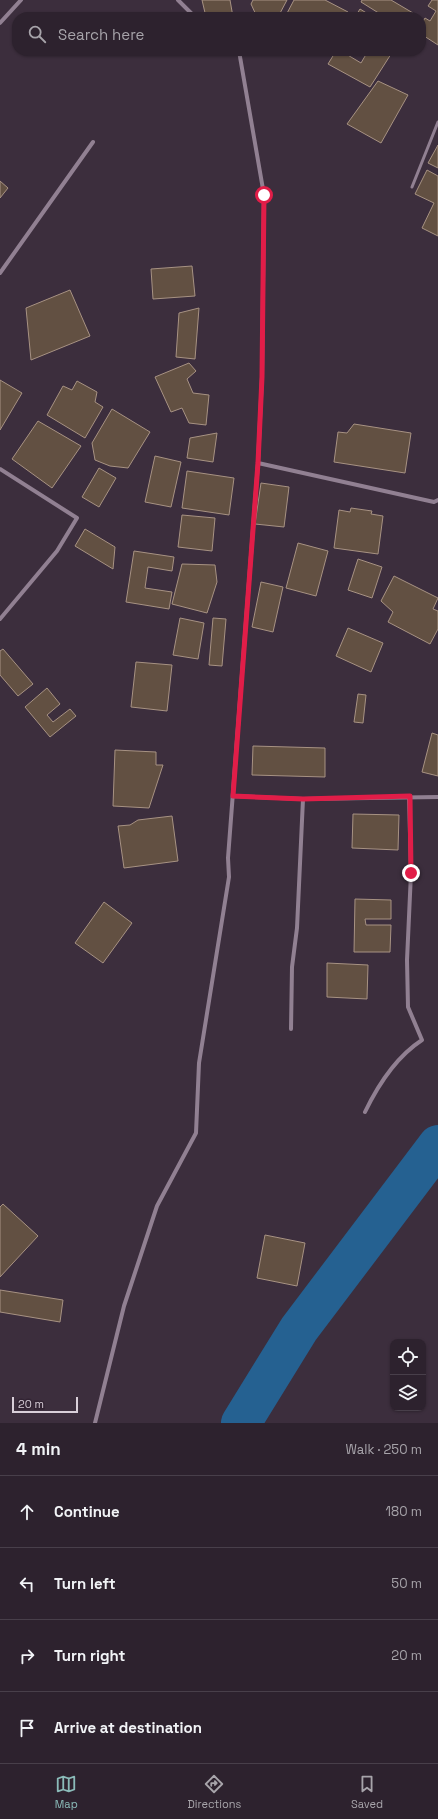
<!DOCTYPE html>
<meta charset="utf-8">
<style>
body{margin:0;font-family:"Space Grotesk",sans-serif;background:#392f3a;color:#f1f3f6}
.controls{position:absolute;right:12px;bottom:12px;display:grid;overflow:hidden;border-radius:8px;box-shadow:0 1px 3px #0004}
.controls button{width:36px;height:36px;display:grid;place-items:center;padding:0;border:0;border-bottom:1px solid #483f4a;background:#2d222e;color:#f1f3f6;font:20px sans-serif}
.scale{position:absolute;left:12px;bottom:10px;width:66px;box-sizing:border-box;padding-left:4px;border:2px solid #d9cfd9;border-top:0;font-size:11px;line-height:14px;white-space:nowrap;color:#d9cfd9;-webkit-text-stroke:3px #322433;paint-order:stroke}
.stop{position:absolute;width:12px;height:12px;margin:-9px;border:3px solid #e11d48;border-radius:50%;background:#fff}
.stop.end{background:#e11d48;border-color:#fff;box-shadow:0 1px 4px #0008}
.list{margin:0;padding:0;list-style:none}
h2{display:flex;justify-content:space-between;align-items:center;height:52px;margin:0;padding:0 16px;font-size:17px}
h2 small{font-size:13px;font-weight:400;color:#a7a4aa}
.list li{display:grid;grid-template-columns:26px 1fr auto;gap:12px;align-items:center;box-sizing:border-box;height:72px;padding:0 16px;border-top:1px solid #483f4a}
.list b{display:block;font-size:15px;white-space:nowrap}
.list em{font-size:13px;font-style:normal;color:#a7a4aa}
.icon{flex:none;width:22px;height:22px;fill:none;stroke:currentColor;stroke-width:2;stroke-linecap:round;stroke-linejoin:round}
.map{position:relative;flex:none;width:438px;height:1423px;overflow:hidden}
.search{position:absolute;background:#2d222e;box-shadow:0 1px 3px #0004;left:12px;right:12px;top:12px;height:44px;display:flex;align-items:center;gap:10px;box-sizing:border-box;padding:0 14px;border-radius:16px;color:#a7a4aa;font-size:15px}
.sheet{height:340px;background:#2d222e}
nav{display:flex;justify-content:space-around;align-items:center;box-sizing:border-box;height:56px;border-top:1px solid #483f4a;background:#2d222e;font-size:11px;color:#a7a4aa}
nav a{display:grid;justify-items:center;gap:2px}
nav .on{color:#8bbbb9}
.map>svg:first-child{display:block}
</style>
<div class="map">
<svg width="438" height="1423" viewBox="0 0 438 1423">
<rect width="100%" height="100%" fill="#3c2e3d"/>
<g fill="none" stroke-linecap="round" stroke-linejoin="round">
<!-- river -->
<path stroke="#256191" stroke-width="40" d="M241,1423L299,1329L438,1145"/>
</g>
<!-- building -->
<path fill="#625042" stroke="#a79283" d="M202,0H230L233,17H206Z
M253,0H287L278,17H257L251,4Z
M294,0H325L348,12L345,17H285Z
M362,0H391L413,13L410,17H385L361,2Z
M432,0H438V45L421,34V25L425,18L430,21L436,11L428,6Z
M360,9L373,17H355Z
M336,51H341L361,63L368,51H393L370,87L328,64Z
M378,81L408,95L381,143L347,124Z
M438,145V168L428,163Z
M427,170L438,176V236L422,228L434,203L415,194Z
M0,181L8,188L0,198Z
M192,266L195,296L153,299L151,269Z
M70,290L90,336L31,360L26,308Z
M199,308L195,359L176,357L179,313Z
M189,363L196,371L187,379L193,393L209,395L206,425L189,423L182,408L171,412L155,377Z
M0,380L22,393L0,430Z
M77,381L97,392L95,402L103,407L85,438L47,415L63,386L72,390Z
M112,409L150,432L128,468L110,466L95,460L92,443Z
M38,421L81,446L52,488L12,459Z
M354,424L411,433L405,473L334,462L338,432L347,433Z
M217,433L213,462L187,458L190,438Z
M155,456L181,462L171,507L145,502Z
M99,468L116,478L99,507L82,497Z
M187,471L234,478L229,515L182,508Z
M261,483L289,487L284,527L255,524Z
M351,508L372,511L371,514L383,516L378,554L334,548L339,510L350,512Z
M182,515L215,518L212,551L178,547Z
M85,529L115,547L113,569L75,546Z
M298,543L328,551L316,596L286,588Z
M134,551L174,557L172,571L148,567L145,588L172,592L169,609L126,602Z
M358,559L382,567L372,598L348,590Z
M182,564L215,565L217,582L207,613L172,604Z
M394,576L438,598L433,609L438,611V629L430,644L388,622L393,612L381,601Z
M261,582L283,587L273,632L252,627Z
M180,618L204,623L198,659L173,655Z
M213,618L226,619L222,666L209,665Z
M348,628L383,643L371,672L336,656Z
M3,649L33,684L18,696L0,675V651Z
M136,662L172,665L167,711L131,707Z
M47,688L60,704L47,715L53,722L70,709L76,716L50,737L25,707Z
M358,694L366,695L363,723L354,722Z
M432,733L438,735V776L422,772Z
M253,746L325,748V777L252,775Z
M115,750L156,752V765H163L149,808L113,806Z
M353,814L399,815L398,850L352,848Z
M172,816L178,861L124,868L118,826L130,825L138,820Z
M355,899L391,900V919H365L366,925H391L390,952H354Z
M104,902L132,923L103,963L75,943Z
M327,963L368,965L367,999L327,997Z
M3,1204L38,1236L0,1277V1207Z
M265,1235L305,1243L297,1286L257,1278Z
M0,1290L63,1300L60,1322L0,1312Z"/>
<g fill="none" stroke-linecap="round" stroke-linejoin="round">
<!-- lane -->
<path stroke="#918092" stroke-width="3" d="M412,187L438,122"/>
<!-- street -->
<path stroke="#918092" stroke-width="4" d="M178,0L195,17
M0,23L21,0
M0,273L93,142
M258,463L434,502L438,500
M0,469L77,518L57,551L0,619
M233,796L303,799L438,797
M291,1029L292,967L297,928L303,799
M365,1112C378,1085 396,1057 422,1040L408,1007L407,960L411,873L409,796
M95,1423L124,1306L157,1206L196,1133L199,1063L229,877L228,858L258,463L262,377L264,195L239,51"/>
</g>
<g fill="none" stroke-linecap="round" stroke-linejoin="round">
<!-- route -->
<path stroke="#e11d48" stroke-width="5" d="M264,195L262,377L258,463L233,796L303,799L410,796L411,873"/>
</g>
</svg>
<div class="controls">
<button><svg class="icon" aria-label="locate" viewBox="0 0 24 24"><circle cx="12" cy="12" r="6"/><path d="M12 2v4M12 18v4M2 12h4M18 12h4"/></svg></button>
<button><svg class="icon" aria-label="layers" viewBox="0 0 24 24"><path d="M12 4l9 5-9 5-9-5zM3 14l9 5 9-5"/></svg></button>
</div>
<div class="scale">20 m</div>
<div class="stop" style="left:264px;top:195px"></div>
<div class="stop end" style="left:411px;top:873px"></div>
<div class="search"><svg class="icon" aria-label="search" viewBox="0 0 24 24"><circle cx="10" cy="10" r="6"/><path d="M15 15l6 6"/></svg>Search here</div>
</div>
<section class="sheet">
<h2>4 min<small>Walk · 250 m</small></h2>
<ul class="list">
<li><svg class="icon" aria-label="ahead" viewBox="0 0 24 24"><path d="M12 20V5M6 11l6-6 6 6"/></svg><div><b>Continue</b></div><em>180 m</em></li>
<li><svg class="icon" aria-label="left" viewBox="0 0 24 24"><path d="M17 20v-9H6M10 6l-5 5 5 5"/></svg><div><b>Turn left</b></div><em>50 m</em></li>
<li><svg class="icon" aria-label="right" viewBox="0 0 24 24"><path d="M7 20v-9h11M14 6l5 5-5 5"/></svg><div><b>Turn right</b></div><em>20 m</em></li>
<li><svg class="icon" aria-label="arrive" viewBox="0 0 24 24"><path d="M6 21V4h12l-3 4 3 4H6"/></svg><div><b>Arrive at destination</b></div></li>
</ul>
</section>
<nav>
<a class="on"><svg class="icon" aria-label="map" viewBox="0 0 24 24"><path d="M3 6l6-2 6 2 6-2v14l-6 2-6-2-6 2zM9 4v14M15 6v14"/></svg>Map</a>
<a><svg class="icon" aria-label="directions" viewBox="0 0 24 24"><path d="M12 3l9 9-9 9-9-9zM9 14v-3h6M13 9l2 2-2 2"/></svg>Directions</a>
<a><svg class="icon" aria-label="saved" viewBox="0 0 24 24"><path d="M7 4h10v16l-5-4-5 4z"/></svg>Saved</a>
</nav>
